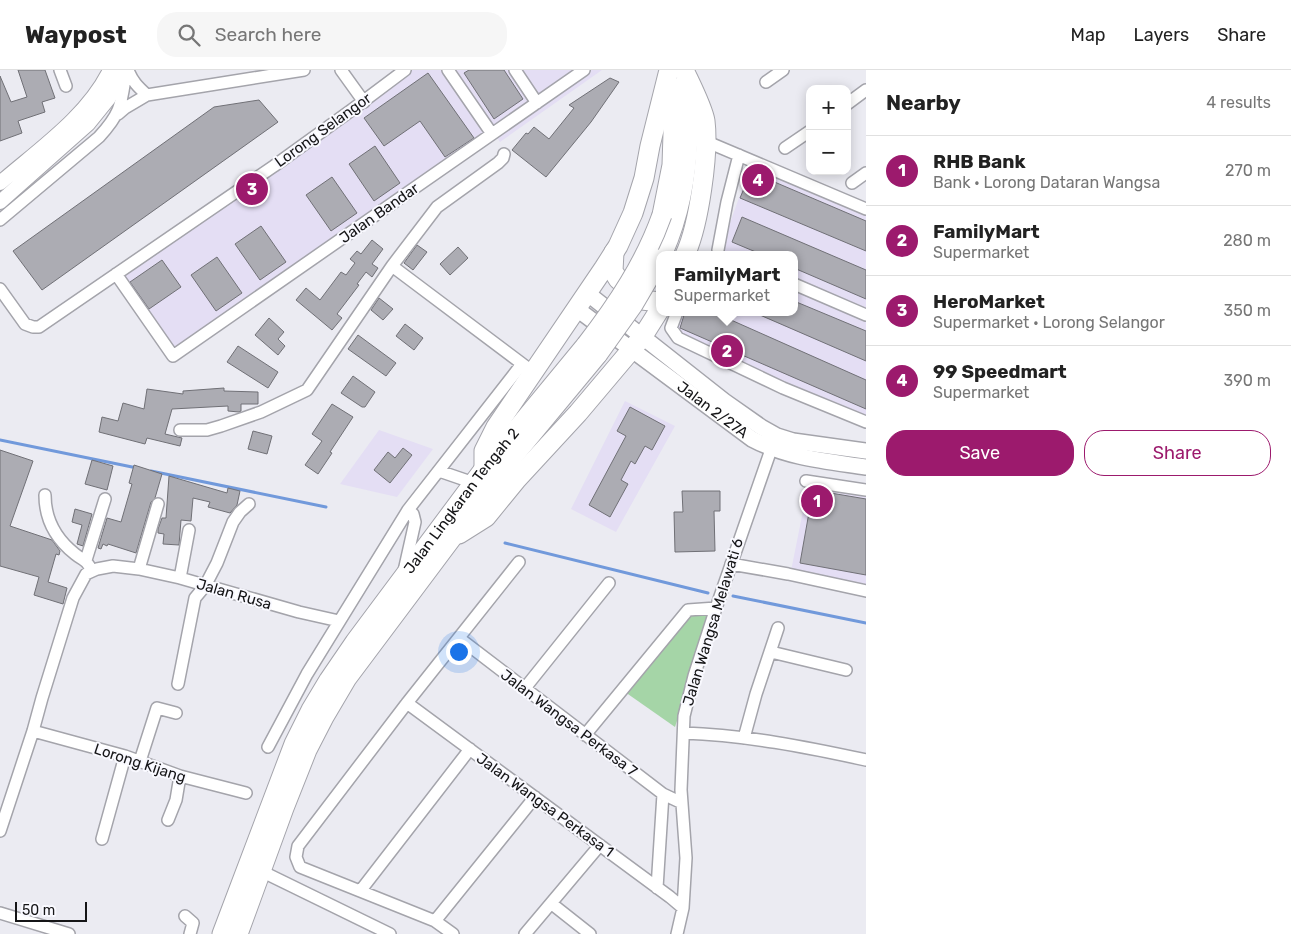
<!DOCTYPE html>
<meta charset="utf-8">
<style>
body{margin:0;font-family:Rubik,sans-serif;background:#f6f6f6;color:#222}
.controls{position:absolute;right:15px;top:15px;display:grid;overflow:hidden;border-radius:10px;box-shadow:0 2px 12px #0003}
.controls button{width:45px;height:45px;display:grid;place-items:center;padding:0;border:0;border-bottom:1px solid #e0e0e0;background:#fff;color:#222;font:25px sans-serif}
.scale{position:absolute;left:15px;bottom:12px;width:72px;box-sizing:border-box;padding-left:5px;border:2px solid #151517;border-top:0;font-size:14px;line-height:18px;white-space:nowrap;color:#151517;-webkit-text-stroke:4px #f9f9ff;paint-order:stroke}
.you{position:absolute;left:458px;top:581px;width:18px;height:18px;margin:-12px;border:4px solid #fff;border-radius:50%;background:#1a73e8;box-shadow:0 0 0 8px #1a73e833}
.badge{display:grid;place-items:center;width:32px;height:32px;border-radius:50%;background:#9c1a6d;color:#fff;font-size:16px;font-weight:700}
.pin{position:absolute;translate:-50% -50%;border:2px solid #fff;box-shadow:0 1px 5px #0006}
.popup{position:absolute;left:656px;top:181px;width:142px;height:65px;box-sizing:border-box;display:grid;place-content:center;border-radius:10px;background:#fff;filter:drop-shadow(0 1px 4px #0005);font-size:16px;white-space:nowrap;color:#767676}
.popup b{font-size:19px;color:#222}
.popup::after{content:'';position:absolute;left:50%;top:100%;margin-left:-10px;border:10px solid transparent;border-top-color:#fff}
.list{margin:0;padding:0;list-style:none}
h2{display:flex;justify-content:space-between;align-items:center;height:65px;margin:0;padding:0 20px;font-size:21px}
h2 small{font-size:16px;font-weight:400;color:#767676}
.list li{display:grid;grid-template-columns:32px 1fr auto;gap:15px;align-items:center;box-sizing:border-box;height:70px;padding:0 20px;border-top:1px solid #e0e0e0}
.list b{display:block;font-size:19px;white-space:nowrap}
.list p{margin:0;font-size:16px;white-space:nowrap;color:#767676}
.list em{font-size:16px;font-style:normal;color:#767676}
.actions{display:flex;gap:10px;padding:15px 20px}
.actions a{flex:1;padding:11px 0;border:1px solid #9c1a6d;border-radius:20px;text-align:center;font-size:18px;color:#9c1a6d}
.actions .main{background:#9c1a6d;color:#fff}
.icon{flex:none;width:28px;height:28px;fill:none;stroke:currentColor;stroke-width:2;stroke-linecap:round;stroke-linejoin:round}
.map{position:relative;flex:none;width:866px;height:864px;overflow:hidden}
header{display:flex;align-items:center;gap:30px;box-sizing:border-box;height:70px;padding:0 25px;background:#fff;border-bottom:1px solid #e0e0e0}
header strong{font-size:24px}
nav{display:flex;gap:28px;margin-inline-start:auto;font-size:18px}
.search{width:350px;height:45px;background:#f6f6f6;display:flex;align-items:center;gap:12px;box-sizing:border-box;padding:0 18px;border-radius:20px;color:#767676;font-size:19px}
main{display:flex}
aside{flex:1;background:#fff}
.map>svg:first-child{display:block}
</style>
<header>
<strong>Waypost</strong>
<div class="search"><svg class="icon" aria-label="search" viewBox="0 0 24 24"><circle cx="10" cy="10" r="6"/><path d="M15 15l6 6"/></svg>Search here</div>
<nav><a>Map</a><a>Layers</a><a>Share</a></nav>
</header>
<main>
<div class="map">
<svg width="866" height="864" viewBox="0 0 866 864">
<rect width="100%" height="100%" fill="#ebebf2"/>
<!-- commercial -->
<path fill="#e4def4" d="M410,0H444L486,63L174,281L121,205Z
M452,0H602L500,72Z
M751,94L866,143V348L778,311L680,265L675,257L681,242H794V185H717L719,184Z
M625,331L675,356L616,462L571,439Z
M379,360L433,379L397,427L340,414Z
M808,416L866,424V517L791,501Z"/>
<!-- green -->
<path fill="#a5d5a7" d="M712,541L675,657L625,622L692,542Z"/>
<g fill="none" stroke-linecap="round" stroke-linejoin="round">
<!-- stream -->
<path stroke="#7199db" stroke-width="3" d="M0,370L137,398
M151,401L326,437
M505,473L708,523
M733,526L866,553"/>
</g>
<!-- building -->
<path fill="#acacb3" stroke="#707076" d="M18,0H45L55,28L42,32L45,42L18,51L22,63L0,71V6L11,32L27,27Z
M469,0H504L523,29L494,49L464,3Z
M428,3L474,68L445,87L420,51L384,76L364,48Z
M610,8L619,12L591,52L546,107L512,80L526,63L528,64L534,57L549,69L574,38L569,35Z
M259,30L278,52L42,220L13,181L214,37Z
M375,76L400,113L374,131L349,94Z
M751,102L866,151V181L740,128Z
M332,107L357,143L331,161L306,125Z
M742,147L866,200V229L794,198V185H763L732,172Z
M261,156L286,192L260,210L235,174Z
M372,170L383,179L372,194L378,198L372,207L366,202L357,214L359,215L337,244L342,248L332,260L296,230L306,218L320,230L341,202L346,205L355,193L350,189L357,181L361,184Z
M417,175L427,182L413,200L404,193Z
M458,177L468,188L450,205L440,194Z
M217,187L242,223L216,241L191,205Z
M162,190L181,217L149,239L130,212Z
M379,228L393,239L383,250L371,240Z
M794,231L866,261V291L753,242H794Z
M685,242H713L866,310V339L680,258Z
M269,248L284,262L278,269L285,276L278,285L255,265Z
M405,254L423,268L414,280L396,266Z
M358,265L396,293L386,306L348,279Z
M238,276L278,302L268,318L227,292Z
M353,306L375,322L365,337H362L341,323Z
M224,318V321L258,322V334H241V341L239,342L228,341V336L172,339L165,364L182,368L180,376L147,368L145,374L99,362L102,347L118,351L123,333L144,339L147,319L183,324V321Z
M332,334L353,347L330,382L332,383L318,404L305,395L322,371L312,364Z
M630,337L665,356L652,380L645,376L635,394L631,391L621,410L628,414L610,447L589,435L626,366L617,361Z
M253,361L272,366L267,384L248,379Z
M403,378L412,385L390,413L374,400L388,382L395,388Z
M0,380L33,391L10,456L52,470L60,481L59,485L56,484L48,512L67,518L63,534L34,525L39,507L0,496Z
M92,390L113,396L107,420L85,414Z
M134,395L162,404L155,428L151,432L136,483L108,474L107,476L103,474L101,479L98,478L107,448L121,452L132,414L129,413Z
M169,406L227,423L228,418L240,421L237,435L230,443L208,437L210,432L193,428L191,451L181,450L179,475L163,474L164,464L158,463V459L162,448H166Z
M813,420L866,429V505L800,493Z
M682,421H720V441H714L715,481L675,482L674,442H683Z
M75,439L92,444L83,476L77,474L82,455L72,452Z"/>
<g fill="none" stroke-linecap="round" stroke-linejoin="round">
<!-- minor casing -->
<g stroke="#a4a4ab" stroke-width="14">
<path id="minor" d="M60,0L66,16
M128,0C132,11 138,17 147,25
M341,0L364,32
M448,0L492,64
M515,0L537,33
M766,12L783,0
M847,34L866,20
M118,44L125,38L147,25L304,0
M705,71L866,139
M785,78L810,61
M852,113L866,103
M0,150L99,67C122,42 121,34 126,2
M718,180L727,132L739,85
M392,196L529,299
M116,204L173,286L584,0
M794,214L866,245
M0,219L25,254L33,257H39L274,96L353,39L405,0
M677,242L671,258L678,268L783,318L866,352
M180,360H207L221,356L261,342L307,320L392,196L437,137L498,93L503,88L504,84
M439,401L474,413
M806,411L866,420
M45,425C45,449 56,469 75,484C85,492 85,488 92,501
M86,490L105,429
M731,494L788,504L866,521
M139,499L158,434
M404,501L415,452L413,444L408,440
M180,508L189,460
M459,568L663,724L682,733
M771,582L846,600
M178,614L195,528L205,516L217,493L233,452L240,442L249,434
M525,618L609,513
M407,633L670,827L683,838
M33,661L125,686L180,706L246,723
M684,663C745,665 806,677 866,690
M585,665L688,540L716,538
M744,668L756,624L778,558
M268,677L307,604L408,440L522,294
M140,691L157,638L176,643
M168,750L176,730L180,706
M0,761L33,661L42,628L73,528L86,504L97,499L113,496L139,499L180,508L299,542L339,551
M102,769L125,686
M261,801L390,864
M657,818L663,724
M361,820L470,679
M552,834L590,864
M0,843L69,864
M185,846L193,853L190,864
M435,851L535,727
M453,864L435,851L300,797L296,787L298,776L407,633L519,492
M525,864L600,775
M677,864L683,838L686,788L681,720L684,646L694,606L716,538L774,371"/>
</g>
<!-- tertiary casing -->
<g stroke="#a4a4ab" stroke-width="16">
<path id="tertiary" d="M0,113C38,80 88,46 110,0
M0,132L88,54L109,28L124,0"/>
</g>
<!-- secondary casing -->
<g stroke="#a4a4ab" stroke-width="18">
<g id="secondary">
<path d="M587,223L724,331L761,357L777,366L793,371L866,381"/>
<path id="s1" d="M577,239L752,369C788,388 826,391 866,397"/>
</g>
</g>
<!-- trunk casing -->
<g stroke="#a4a4ab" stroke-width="21">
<g id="trunk">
<path d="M684,0C690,13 703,38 705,51C709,83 699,155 685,185"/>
<path d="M662,145L672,95L673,63L670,17"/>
<path d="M614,182L613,201L618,209L642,230L660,232"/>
<path d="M662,185C679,147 687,105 688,64C689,48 686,30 684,14"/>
<path d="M484,396V381L496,357L604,198L618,176L633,143L644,108L650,76L668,4"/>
<path d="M459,464L486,447L517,409L578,343L643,266L660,239"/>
<path id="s2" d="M222,864L294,674L311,640L329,610L355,572L484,399L586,275"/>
<path d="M238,864L284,738L307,680L324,647L347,608L511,389L598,284"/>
</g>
</g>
<!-- minor -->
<use href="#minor" stroke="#fff" stroke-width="11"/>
<!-- tertiary -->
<use href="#tertiary" stroke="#fff" stroke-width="14"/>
<!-- secondary -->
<use href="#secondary" stroke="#fff" stroke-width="15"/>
<!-- trunk -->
<use href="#trunk" stroke="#fff" stroke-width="19"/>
<!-- trunk-bridge casing -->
<g stroke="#a4a4ab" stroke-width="21" stroke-linecap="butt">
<path id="trunk-bridge" d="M586,275C617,235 645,193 662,145
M598,284L633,235L660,189"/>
</g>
<!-- trunk-bridge -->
<use href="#trunk-bridge" stroke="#fff" stroke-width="19"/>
</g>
<g text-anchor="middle" stroke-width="4" stroke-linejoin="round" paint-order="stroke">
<!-- street labels -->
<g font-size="15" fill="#151517" stroke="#f9f9ff">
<text transform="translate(323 60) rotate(-36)" y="5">Lorong Selangor</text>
<text transform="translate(379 143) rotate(-35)" y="5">Jalan Bandar</text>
<text dy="5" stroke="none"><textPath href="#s1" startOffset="169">Jalan 2/27A</textPath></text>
<text dy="5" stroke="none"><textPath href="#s2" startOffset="499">Jalan Lingkaran Tengah 2</textPath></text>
<text transform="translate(234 524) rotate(16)" y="5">Jalan Rusa</text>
<text transform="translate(713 552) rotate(-73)" y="5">Jalan Wangsa Melawati 6</text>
<text transform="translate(569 653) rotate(37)" y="5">Jalan Wangsa Perkasa 7</text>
<text transform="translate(140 693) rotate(18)" y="5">Lorong Kijang</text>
<text transform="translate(545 735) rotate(36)" y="5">Jalan Wangsa Perkasa 1</text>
</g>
</g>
</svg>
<div class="controls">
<button>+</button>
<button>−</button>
</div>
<div class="scale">50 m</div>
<div class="you"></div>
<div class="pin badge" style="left:817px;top:431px">1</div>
<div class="pin badge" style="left:727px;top:281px">2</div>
<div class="popup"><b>FamilyMart</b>Supermarket</div>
<div class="pin badge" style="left:252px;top:119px">3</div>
<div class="pin badge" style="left:758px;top:110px">4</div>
</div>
<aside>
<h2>Nearby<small>4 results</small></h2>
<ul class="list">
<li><span class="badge">1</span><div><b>RHB Bank</b><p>Bank · Lorong Dataran Wangsa</p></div><em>270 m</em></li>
<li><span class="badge">2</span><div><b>FamilyMart</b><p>Supermarket</p></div><em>280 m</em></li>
<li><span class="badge">3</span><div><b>HeroMarket</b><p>Supermarket · Lorong Selangor</p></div><em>350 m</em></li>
<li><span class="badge">4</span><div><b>99 Speedmart</b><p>Supermarket</p></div><em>390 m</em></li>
</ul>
<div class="actions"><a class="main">Save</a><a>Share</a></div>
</aside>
</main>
